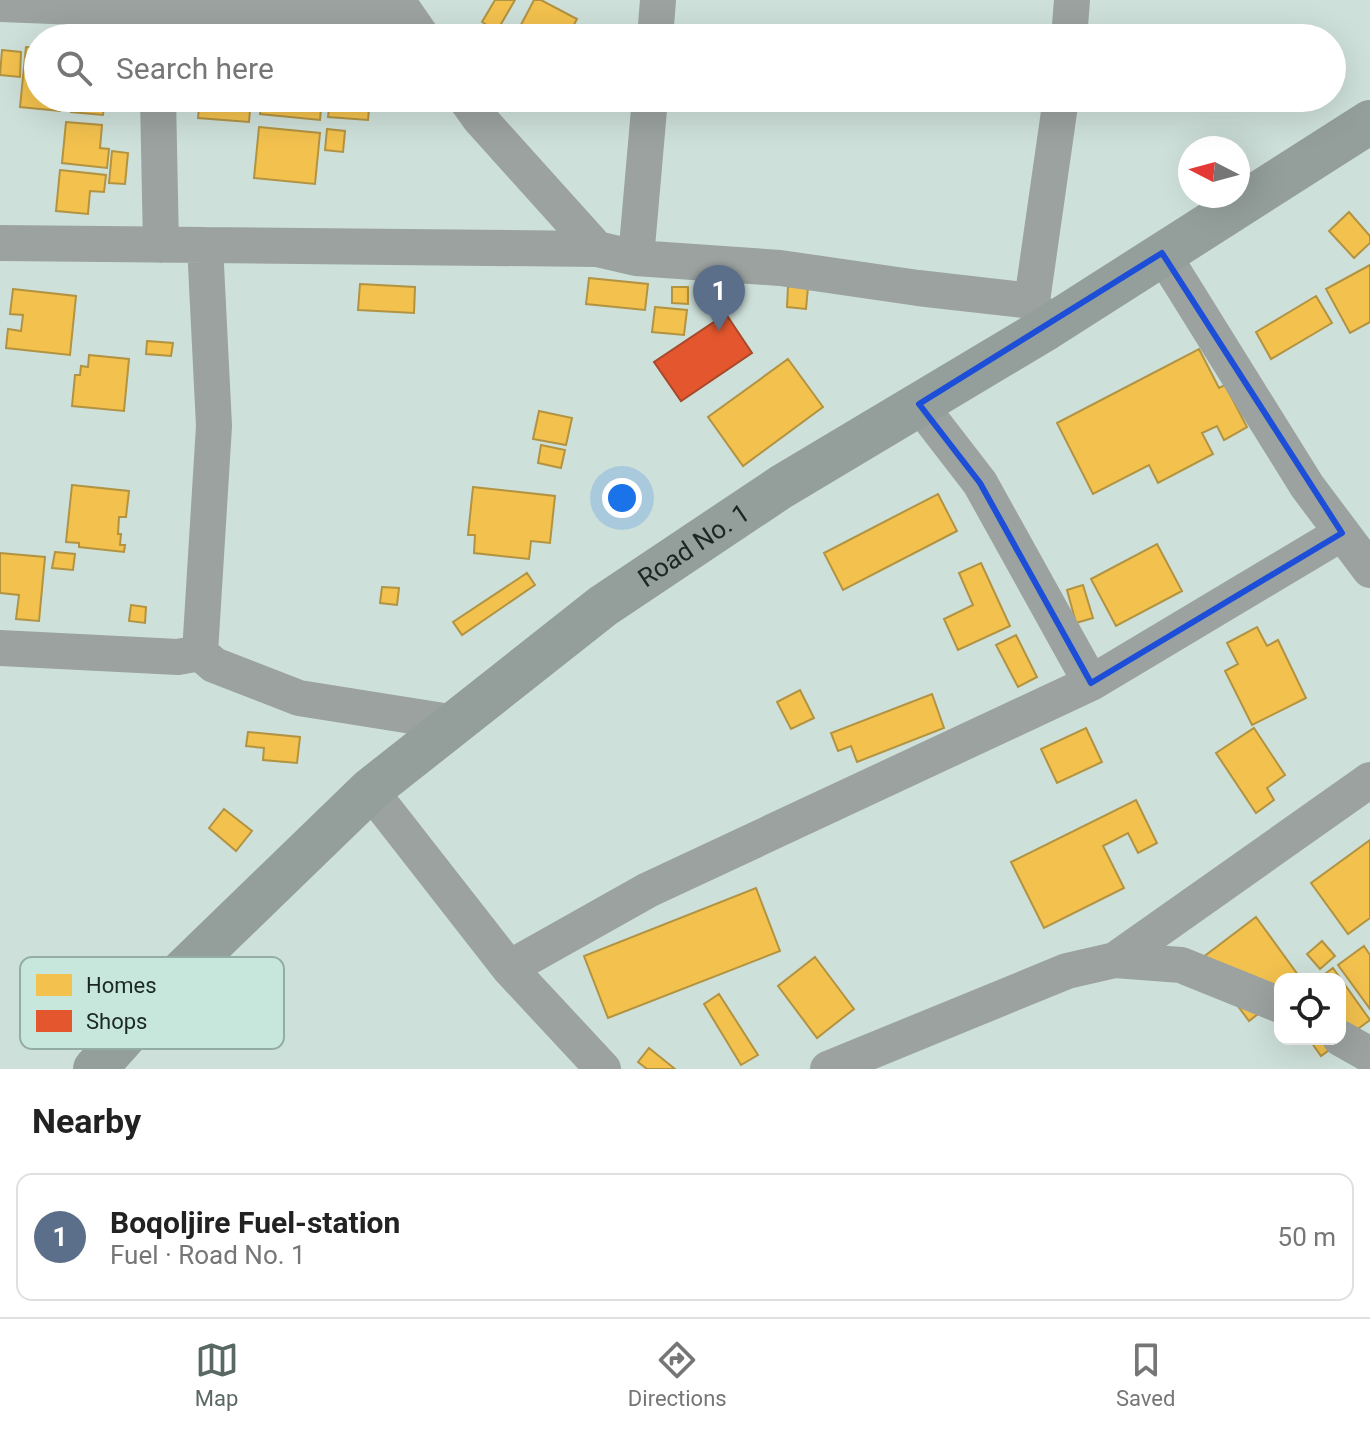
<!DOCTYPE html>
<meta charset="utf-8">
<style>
body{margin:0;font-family:Roboto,sans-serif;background:#f2f2f2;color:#222}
.controls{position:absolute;right:24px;bottom:24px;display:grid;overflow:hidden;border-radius:16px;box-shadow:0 8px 32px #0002}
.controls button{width:72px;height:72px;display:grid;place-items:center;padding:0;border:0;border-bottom:2px solid #e0e0e0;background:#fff;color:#222;font:40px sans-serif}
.compass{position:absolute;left:1178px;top:136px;width:72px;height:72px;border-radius:50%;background:#fff;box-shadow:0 8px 32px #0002;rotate:276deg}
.you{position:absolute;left:622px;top:498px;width:28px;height:28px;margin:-20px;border:6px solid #fff;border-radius:50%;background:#1a73e8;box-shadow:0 0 0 12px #1a73e833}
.badge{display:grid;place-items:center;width:52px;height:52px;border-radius:50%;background:#5a6863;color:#fff;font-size:26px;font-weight:700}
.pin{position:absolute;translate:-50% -66px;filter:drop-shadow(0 2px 4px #0008)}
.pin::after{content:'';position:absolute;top:42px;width:28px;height:24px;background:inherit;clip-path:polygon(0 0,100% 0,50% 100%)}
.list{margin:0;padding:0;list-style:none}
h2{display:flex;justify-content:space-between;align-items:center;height:104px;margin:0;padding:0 32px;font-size:34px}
h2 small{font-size:26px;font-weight:400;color:#767676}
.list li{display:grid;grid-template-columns:52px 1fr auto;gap:24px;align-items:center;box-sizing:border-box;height:128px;margin:0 16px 16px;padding:0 16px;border:2px solid #e0e0e0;border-radius:16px}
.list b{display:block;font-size:30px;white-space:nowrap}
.list p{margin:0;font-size:26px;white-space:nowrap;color:#767676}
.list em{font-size:26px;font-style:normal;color:#767676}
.icon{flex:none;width:44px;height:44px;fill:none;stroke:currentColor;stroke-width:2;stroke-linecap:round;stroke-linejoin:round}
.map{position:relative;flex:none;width:1370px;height:1069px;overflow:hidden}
.search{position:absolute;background:#fff;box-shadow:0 8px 32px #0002;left:24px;right:24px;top:24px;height:88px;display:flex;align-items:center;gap:20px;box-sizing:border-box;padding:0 28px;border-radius:44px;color:#767676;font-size:30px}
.sheet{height:248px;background:#fff}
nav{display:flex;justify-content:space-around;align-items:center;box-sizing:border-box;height:112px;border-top:2px solid #e0e0e0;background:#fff;font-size:22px;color:#767676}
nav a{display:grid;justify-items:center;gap:4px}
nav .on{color:#5a6863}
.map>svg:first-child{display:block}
</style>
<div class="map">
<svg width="1370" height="1069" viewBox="0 0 1370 1069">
<rect width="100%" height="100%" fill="#cee0da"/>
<!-- homes -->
<path fill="#f2c14e" stroke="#b29341" stroke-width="2" d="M495,0H515L497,31L482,22Z
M534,0H541L577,19L567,38H514Z
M79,30L111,33L110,38H78Z
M330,33L351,35V38H329Z
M261,34L286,36V38H261Z
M26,47L38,48V98H61L60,111L20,107Z
M2,50L21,52L20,77L0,75Z
M72,98H96L95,104L104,105L103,115L71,112Z
M200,98H251L249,122L198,118Z
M262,98H322L320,120L260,114Z
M330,98H370L368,120L328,117Z
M515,98H538L533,108Z
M66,122L102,125L100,148L109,149L107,168L62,163Z
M259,127L320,133L315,184L254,178Z
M327,129L345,131L343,152L325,150Z
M112,151L128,153L125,184L109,183Z
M60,170L106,175L104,192L90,191L88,214L56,211Z
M1349,212L1370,236V243L1354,258L1329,231Z
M1370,265V322L1350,333L1326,289Z
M589,278L648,284L645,310L586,304Z
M360,284L415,287L414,313L358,310Z
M788,286L808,287L806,309L787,307Z
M672,287H688V304L672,303Z
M13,289L76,296L70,355L6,348L8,329L21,331L23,315L10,314Z
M1316,296L1332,323L1271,359L1256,332Z
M655,307L687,310L684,335L652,332Z
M147,341L173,343L171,356L146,354Z
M1199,349L1219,388L1225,385L1247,427L1224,440L1217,426L1202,433L1213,454L1158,483L1149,465L1093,494L1057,423Z
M89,355L129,359L124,411L72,406L75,375H80L81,366L88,367Z
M788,359L823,407L743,466L708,417Z
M539,411L572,418L566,445L533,439Z
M541,445L565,450L561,468L538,463Z
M72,485L129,491L126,517H119L118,534H121L120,545H125L124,552L79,547V543L66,542Z
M473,487L555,496L550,543L531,541L529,559L474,553L475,535H468Z
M938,494L957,531L843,590L824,553Z
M1157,544L1182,591L1116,626L1091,579Z
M55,552L75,554L73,570L52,568Z
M0,553L45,557L39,621L16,619L19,595L0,593Z
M981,563L1010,626L958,650L944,619L973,605L959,573Z
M527,573L535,585L462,635L453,622Z
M1083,585L1093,618L1076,623L1067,590Z
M382,587L399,588L397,605L380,603Z
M131,605L146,607L145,623L129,621Z
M1257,627L1267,646L1278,640L1306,698L1252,725L1225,671L1238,664L1227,643Z
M1016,635L1037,677L1018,687L996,645Z
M800,690L814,718L791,729L777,702Z
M932,694L944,728L857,762L851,746L838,751L831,733Z
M1086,728L1102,762L1057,783L1041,749Z
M1254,728L1285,775L1267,788L1274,800L1256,813L1216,753Z
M248,732L300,737L297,763L263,760L264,748L246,746Z
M1136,800L1157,843L1138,853L1128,833L1103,846L1124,888L1044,928L1011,862Z
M224,809L252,831L236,851L209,828Z
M1370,840V918L1348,934L1311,883Z
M756,888L780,951L608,1018L584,956Z
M1256,917L1301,979H1280V997L1249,1021L1202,958Z
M1322,941L1335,956L1320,969L1307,954Z
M1364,946L1370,955V1009L1338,965Z
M815,957L854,1009L817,1038L778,986Z
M1333,968L1370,1020L1321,1056L1309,1039H1340V979H1318Z
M719,994L758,1055L741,1065L704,1004Z
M649,1048L675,1069H647L638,1062Z"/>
<!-- shops -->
<path fill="#e4572e" stroke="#a8492b" stroke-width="2" d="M726,314L752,353L681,401L654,362Z"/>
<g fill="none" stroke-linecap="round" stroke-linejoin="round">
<!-- minor -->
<path stroke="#9ba29f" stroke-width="36" d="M0,4L156,10L405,12L423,38
M655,38L658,0
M1069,38L1072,0
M158,98L161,245
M465,98L480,119L597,249L636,258L780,268L918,288L1032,301L1047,328
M0,243L597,249
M1162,253L1307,486L1370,570
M636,258L650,98
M1032,301L1061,98
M919,404L980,483L1091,683
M0,648L178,657L200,653
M200,653L214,426L205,245
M200,653L214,665L299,698L456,723
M370,790L509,968L603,1069
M1115,960L1370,780
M509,968L648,890L1091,683L1342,533
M1340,1038L1370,1055
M828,1069L1067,971L1115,960L1181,965L1280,1005"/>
<!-- highway -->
<path stroke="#949f9b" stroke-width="44" id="s1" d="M95,1069L181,973L370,790L603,606L781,487L1047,328L1370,122"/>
</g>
<!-- marked area -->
<path fill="none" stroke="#1d4ed8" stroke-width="6" stroke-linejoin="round" d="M1162,253L1342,533L1091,683L980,483L919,404Z"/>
<g text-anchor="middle" stroke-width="8" stroke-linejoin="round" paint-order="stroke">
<!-- street labels -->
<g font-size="26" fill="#1b2723" stroke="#c7e7dd">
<text dy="9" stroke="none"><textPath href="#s1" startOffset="798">Road No. 1</textPath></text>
</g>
</g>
<!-- legend -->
<rect x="20" y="957" width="264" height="92" rx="12" fill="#c7e7dd" stroke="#93ada5" stroke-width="2"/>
<rect x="36" y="974" width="36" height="22" fill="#f2c14e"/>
<rect x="36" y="1010" width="36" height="22" fill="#e4572e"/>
<g font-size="22" fill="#1b2723">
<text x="86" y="993">Homes</text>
<text x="86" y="1029">Shops</text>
</g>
</svg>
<div class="controls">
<button><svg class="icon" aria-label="locate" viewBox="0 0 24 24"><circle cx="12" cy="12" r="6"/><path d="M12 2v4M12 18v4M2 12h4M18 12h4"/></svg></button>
</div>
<svg class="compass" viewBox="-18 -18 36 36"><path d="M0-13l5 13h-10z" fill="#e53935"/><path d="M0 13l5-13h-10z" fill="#767676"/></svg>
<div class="you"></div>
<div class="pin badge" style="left:719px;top:331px;background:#5c6f8a">1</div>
<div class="search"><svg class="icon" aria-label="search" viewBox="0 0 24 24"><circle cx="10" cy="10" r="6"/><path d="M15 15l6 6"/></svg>Search here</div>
</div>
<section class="sheet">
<h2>Nearby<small></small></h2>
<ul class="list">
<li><span class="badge" style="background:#5c6f8a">1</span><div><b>Boqoljire Fuel-station</b><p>Fuel · Road No. 1</p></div><em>50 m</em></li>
</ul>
</section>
<nav>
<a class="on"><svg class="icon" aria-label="map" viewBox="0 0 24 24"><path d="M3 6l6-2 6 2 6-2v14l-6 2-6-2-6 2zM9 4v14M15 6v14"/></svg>Map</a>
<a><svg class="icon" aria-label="directions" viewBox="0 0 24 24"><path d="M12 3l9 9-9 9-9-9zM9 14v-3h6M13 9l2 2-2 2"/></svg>Directions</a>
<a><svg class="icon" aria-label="saved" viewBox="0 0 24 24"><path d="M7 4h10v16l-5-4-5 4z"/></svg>Saved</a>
</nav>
